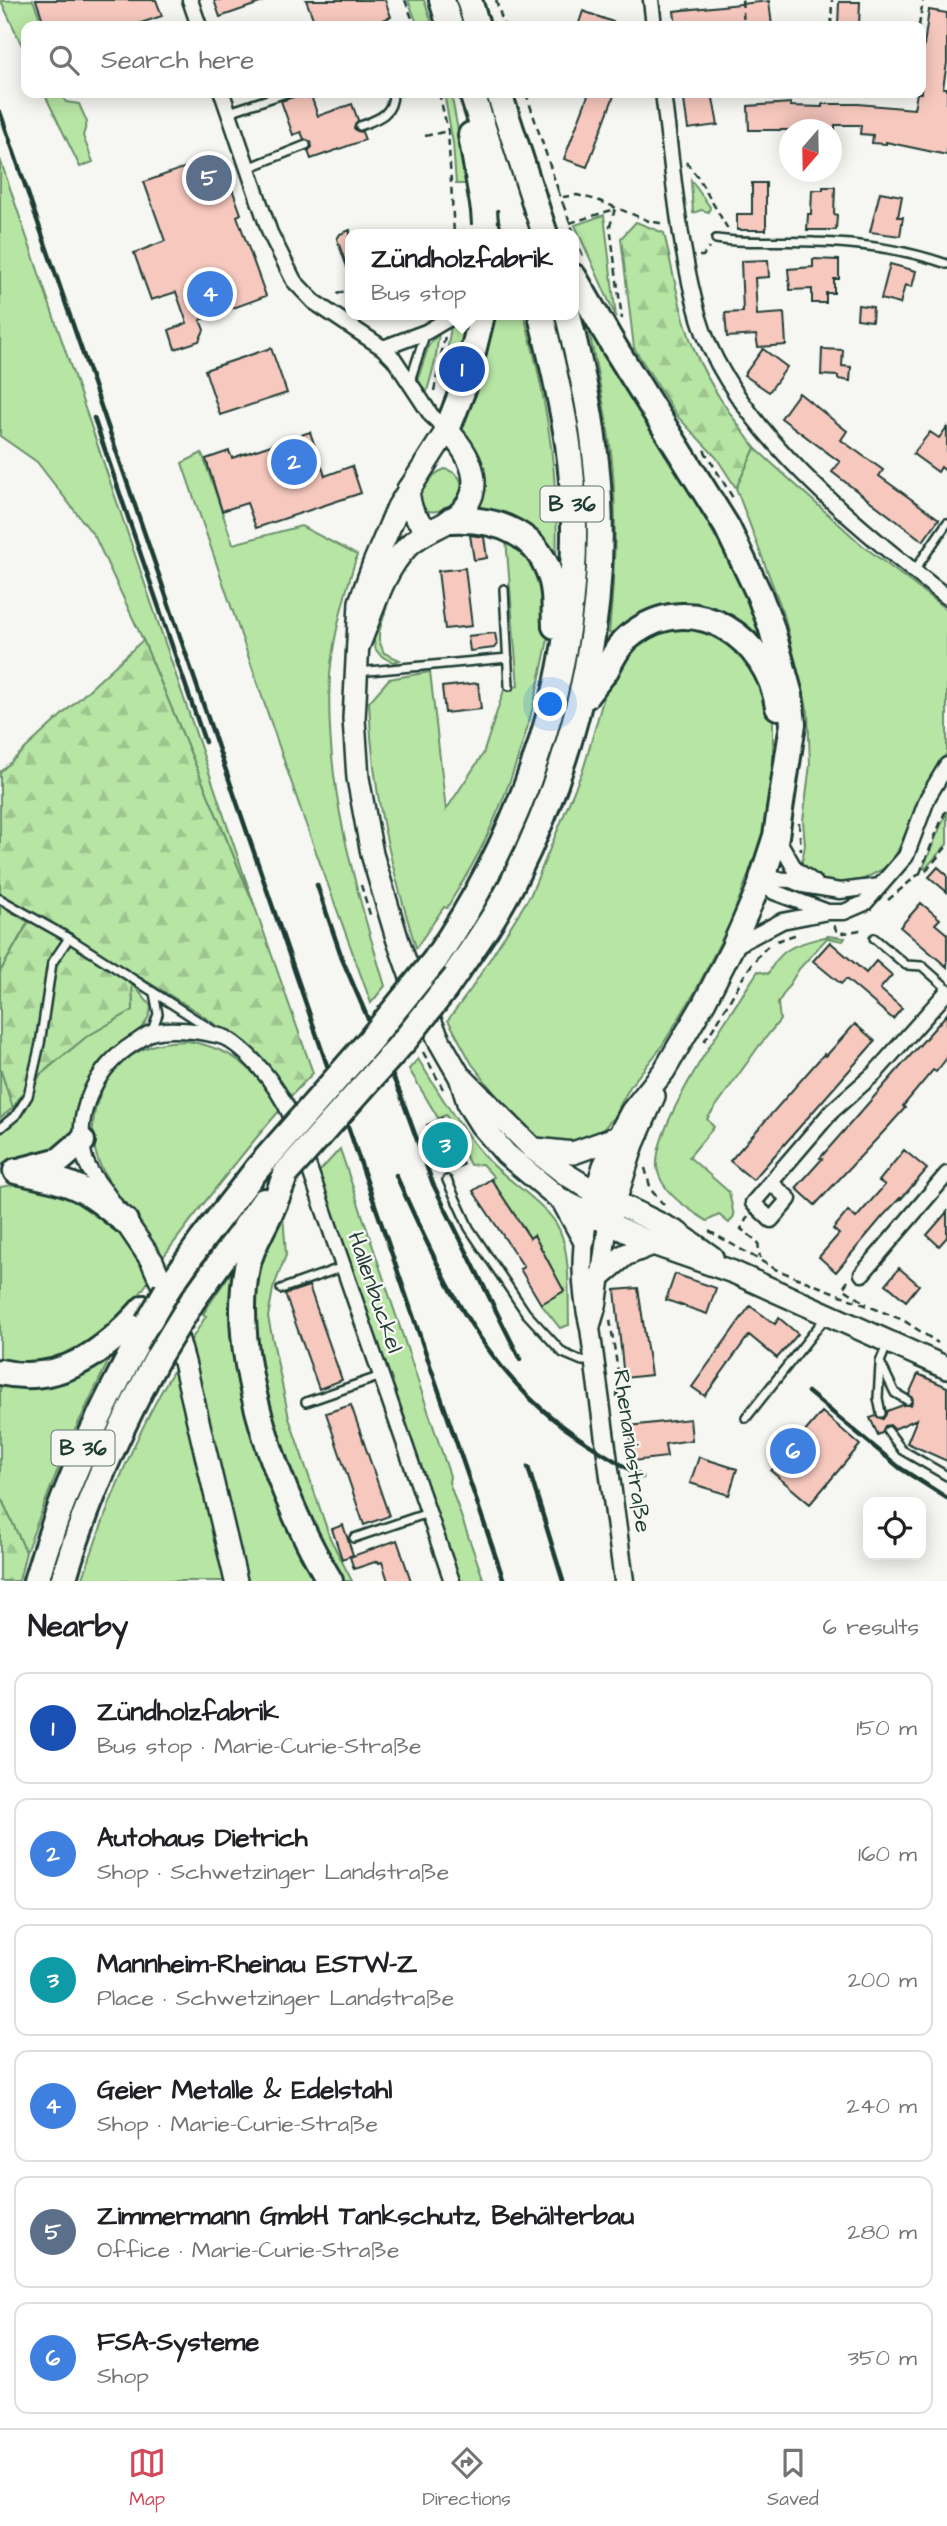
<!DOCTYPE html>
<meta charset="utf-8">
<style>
body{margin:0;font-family:"Architects Daughter",sans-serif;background:#f6f6f6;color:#202124}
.controls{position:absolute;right:21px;bottom:21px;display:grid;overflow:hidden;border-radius:14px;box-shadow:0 4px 18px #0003}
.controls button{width:63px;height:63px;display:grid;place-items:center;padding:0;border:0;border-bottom:2px solid #e0e0e0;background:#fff;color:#202124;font:35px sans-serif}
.compass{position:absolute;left:779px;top:119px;width:63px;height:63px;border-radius:50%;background:#fff;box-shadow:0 4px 18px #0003;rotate:200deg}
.you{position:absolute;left:551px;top:705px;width:24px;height:24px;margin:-18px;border:5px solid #fff;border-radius:50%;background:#1a73e8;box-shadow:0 0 0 10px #1a73e833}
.badge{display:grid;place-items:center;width:46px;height:46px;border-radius:50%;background:#d1495b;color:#fff;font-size:23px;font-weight:700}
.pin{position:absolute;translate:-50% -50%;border:4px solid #fff;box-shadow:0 2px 7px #0006}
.popup{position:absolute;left:345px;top:229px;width:234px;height:91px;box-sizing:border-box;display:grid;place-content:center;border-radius:14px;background:#fff;filter:drop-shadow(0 2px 5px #0005);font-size:23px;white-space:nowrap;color:#757577}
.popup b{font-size:26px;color:#202124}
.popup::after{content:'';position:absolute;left:50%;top:100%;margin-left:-14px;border:14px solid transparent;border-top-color:#fff}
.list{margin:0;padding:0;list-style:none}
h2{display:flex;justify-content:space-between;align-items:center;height:91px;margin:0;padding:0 28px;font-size:30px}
h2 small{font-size:23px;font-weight:400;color:#757577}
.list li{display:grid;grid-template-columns:46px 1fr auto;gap:21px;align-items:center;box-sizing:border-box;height:112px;margin:0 14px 14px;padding:0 14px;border:2px solid #e0e0e0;border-radius:14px}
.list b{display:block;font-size:26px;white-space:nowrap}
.list p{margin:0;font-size:23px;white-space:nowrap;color:#757577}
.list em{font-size:23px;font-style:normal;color:#757577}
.icon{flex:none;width:38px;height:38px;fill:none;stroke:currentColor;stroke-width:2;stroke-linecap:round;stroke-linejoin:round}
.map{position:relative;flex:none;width:947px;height:1581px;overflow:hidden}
.search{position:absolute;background:#fff;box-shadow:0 4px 18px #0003;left:21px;right:21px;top:21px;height:77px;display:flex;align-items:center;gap:18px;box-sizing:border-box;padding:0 24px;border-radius:14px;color:#757577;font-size:26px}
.sheet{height:847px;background:#fff}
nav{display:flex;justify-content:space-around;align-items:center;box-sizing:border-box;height:98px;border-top:2px solid #e0e0e0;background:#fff;font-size:19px;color:#757577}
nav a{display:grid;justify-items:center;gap:4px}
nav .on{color:#d1495b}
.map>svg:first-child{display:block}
</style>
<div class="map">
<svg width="947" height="1581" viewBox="0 0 947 1581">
<defs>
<pattern id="forest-firs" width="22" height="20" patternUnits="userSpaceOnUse" patternTransform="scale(1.75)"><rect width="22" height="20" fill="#b7e5a4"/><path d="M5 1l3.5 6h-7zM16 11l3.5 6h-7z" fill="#9dc58e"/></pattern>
</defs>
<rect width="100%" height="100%" fill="#f6f6f2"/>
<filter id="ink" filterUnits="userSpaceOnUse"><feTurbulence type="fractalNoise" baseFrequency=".0143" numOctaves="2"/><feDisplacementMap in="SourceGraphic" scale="14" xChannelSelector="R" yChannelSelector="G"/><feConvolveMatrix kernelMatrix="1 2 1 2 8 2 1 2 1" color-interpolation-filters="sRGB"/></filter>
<g filter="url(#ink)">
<!-- green -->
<path fill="#b7e5a4" stroke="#6b916c" stroke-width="2" d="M33,0L43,26H26V54L1,1Z
M408,0H424L433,26H418Z
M44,93H62L66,102L79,104L87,122L83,136L93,162L80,167Z
M444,93H451L468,184H456L453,143Z
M0,159L255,907L143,640L95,537L37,462L0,436Z
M691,180L710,207L709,212L701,210L693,213Z
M604,215L616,317L575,225Z
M464,315H476L466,342H461L457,354H447L451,325Z
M487,315H524C546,395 560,477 556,560C527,519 517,517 468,512L474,503L454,430Z
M552,315H557L585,448L590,552L578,668L543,794L489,906L441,978L439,972L510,854L523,826L547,766L571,673Z
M591,330C646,432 720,523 760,633L757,634C725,602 672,591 633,617C625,622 618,628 612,634L609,633C615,573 618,513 611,452C606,411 597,371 589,331Z
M439,333L435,362L426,395L417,381L429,345Z
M755,448L862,545L947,610V753L931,776L895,857L883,869L864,879L846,883L823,881L801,867L805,845L803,821L810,764L808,712L784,615L736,488Z
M202,453L233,544L301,526L357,555C345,593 333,635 330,675C324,782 354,884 385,986L371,1003L304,819L182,463Z
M445,469C491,483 428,536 417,498C424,485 431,474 445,469Z
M466,525C509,526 543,555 549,599C553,623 546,649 541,672C529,730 511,785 486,838C475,863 460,885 447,908L444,907L416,948C390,862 372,793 369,702L389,679L430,672L446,810L483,754L504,690L518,686L506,539C469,519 424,535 401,570C390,588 386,612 379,632V640L384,653L400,660L394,662C387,660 380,656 376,650C367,633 393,572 405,558C421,539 442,529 466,525Z
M694,622L752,657L773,717V784L761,842L729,925L695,992L660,1049L631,1085L613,1118L594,1140L581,1146L548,1144L530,1133L503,1104L472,1064L448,1020L471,989L531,894L584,767L605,693L618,662L634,639Z
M947,811V844L925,869L923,868Z
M0,906L28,922L0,972Z
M828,936L845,938L843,941L827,938L799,969L778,1003L780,1020L759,1046L707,1119L714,1127L689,1157L729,1192L734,1216L729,1223L719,1215L707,1221C688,1209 660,1192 657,1167C653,1124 733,1010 758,971L768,974C782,945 799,944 828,936Z
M132,983L151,1006C149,1035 119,1039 102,1059C76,1088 82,1119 64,1149L0,1165V1131L24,1109L40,1075L86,1037L133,1010Z
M188,1041C236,1050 255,1069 280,1110C238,1158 199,1209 161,1260C154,1248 147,1235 139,1223C126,1204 110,1187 100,1165C81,1122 101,1066 146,1048C160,1042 173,1041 188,1041Z
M418,1059C440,1094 461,1131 489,1161C507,1180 549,1206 559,1229C571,1254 568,1297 569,1325L560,1328L541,1304L564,1291L534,1235L530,1238L491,1179L494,1177L482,1164L470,1165L446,1115L438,1118L409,1069Z
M0,1068L13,1108L0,1118Z
M340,1149L450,1476L449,1482L484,1581H459L404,1415L318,1173Z
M31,1182L50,1185L102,1211L132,1246L150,1279L134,1302L94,1343L40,1365L0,1361V1187Z
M283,1214L286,1255L273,1289L268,1317L289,1418L330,1538L352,1581H336L331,1573L266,1410L252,1341L256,1259Z
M231,1272L234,1273C217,1369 269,1498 316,1581H245L188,1345L206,1316L203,1314Z
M105,1359L108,1362L65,1451L26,1552L0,1496V1382Z
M176,1366L226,1581H82C107,1506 135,1434 176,1366Z"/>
<!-- forest -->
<path fill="url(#forest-firs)" stroke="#6b916c" stroke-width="2" d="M636,222L664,233C673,272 680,314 695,352C710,387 733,418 755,448L736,488L716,457L677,416L634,348L621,238Z
M143,640L255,907L313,1073L288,1099L246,1046L196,1011L136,975L132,983L133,1010L86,1037L27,1085L13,1108L0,1068V972L34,913L0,893V772Z
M0,1496L26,1552L19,1581H0Z"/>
<!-- building -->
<path fill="#f7c8be" stroke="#1f3d34" stroke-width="2" d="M36,0H156L162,16L132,26H45Z
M214,0H262L263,2L220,17Z
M306,0H385L391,17L366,26H316Z
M769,1L772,26H751V24L676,26L674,11Z
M839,2H860L859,26H838Z
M929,10L947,13V63L943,88H947V155L886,142V144L872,143L873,135L860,134L861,125H835V130H749L748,106L791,103V106L822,107V104H858L914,109L917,93H921V66Z
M583,11L621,25L620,26H578Z
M306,93H310L318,116L352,104L358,120L354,128L357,131L362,132L365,140L311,159L308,151L312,147L311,142L304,139L301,132L293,135L281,101Z
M589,93H615L587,167L564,159Z
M683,93H712L718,125L688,129Z
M220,155L241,214L237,216L266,296L200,320L204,330L199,341L175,349L169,330L187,323L176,292L151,300L134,253L165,241L144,182Z
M752,183H766V230H737V214H752Z
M823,187H835L834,214L837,215L836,230H807L808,214H811L812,190H823Z
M880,192L902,196L898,217H903L900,236L870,232Z
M350,230V270H348L337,239L340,234Z
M813,259L839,260V279H834V293H826V303H812V289L790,290L788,269L813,267Z
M768,260L769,277L755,278L757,315L784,313L786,345L758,347L756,335L727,337L725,313L743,312L741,261Z
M890,264L916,271L912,287L905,285L900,304L881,299Z
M858,305L873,307L872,321L857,319Z
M271,348L287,393L220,415L205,370Z
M763,349L787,367L769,392L744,375Z
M822,349L843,350L842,366L851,367L850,381L838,379V376L821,375Z
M799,393L847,431L841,440L883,470L879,476L939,519L923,541L832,472L840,462L781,418Z
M947,427V472L941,467L938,472L913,454L930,432L939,438Z
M310,432L325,476L352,466L361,493L256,528L247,503L222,511L206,459L229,451L232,458Z
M470,535L484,537L487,558L474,560Z
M465,568L472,626L445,629L438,571Z
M495,633L497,644L494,648L470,651L468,636Z
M478,683L481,709L445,713L442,687Z
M938,867L947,875V892L929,877Z
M921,903L940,919L935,924L947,934V967L900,927Z
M830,942L866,973L876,961L892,975L880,989L902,1008L893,1019L846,979L841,984L813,961Z
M947,1014V1058L936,1072L933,1070L903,1106L905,1108L888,1127L815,1205L796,1188L822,1159L820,1158Z
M855,1024L875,1041L753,1180L730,1161L824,1054L826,1056Z
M442,1118L463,1165L448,1171L427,1125Z
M904,1150L927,1169L901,1199L900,1198L883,1216L836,1272L819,1257L839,1234L833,1229L848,1211L856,1218L885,1185L879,1181Z
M491,1179L530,1238L534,1235L564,1291L541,1304L520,1269L524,1267L473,1191Z
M947,1212V1237L939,1246L927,1235Z
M899,1268L919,1285L906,1301L886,1284Z
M675,1274L716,1288L707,1314L666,1300Z
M309,1286L342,1380L319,1389L285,1294Z
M638,1288L651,1375L624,1378L615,1290Z
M750,1306L775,1324L779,1318L798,1334L777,1358L749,1335L705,1396L692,1387Z
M918,1374L947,1387V1461L907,1443L917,1419L894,1429L890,1425L885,1426L882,1433L878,1435L870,1418L876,1416L883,1419L887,1411L903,1405H911L913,1399L909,1394Z
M351,1405L389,1516L364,1525L326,1413Z
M822,1412L860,1445L810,1504L771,1471Z
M690,1419L692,1440L665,1444L667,1457L633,1461L629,1426Z
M699,1457L737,1469L729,1495L690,1483Z
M343,1525L353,1555L342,1559L332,1529Z
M397,1540L411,1581H388L382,1562L379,1563L378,1561L354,1569L350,1557Z"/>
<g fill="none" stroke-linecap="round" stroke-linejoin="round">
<!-- service casing -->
<g stroke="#1f3d34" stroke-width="12">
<path id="service" d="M229,112L286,93
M360,126C378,119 393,115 393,93
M248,168L306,145
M716,239C749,244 781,240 814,242C859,243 904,249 947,264
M410,381L426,332
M914,571L947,523
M504,589L509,686
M358,672L508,658
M0,899L69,938L214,1031
M874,938L906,965L922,966L947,988
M152,1031L158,1014L154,993
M0,1128L16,1115L28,1096L40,1044L52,963L69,938
M447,1180L469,1228L526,1313L563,1353L582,1361H594
M281,1289L343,1267
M887,1345L880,1362L895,1393L907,1400
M880,1365L878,1398L881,1413
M306,1402L381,1376
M746,1418L826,1317
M888,1431L902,1450L947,1476
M354,1538L428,1513"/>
</g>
<!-- minor casing -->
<g stroke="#1f3d34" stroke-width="19">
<path id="minor" d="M190,0L199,26
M651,0L654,26
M222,93L270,233L294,281L314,302L383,348L394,359L431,415L447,430
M663,93C673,168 678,245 699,318C730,425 861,531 947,597
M383,348L426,332L455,315
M776,836L795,869L815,883
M762,879L791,880L803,885L840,891L880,886
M762,879L774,892L825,911
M733,947L782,921L828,912H844L865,903L906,856L928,797L947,765
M303,1150L452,1581
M771,1183L789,1199L771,1220L753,1203L832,1111L875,1073L947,992
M115,1205C105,1189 88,1174 84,1155C74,1111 97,1067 133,1044C139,1041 145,1035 151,1033C164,1028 182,1030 194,1031C204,1033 217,1034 226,1038C257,1057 285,1096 297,1131
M862,1274L947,1174"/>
</g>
<!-- tertiary casing -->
<g stroke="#1f3d34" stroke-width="23">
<path id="tertiary" d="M586,1227C580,1261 582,1295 590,1328L624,1581
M590,1328L597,1304L608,1224"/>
</g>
<!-- secondary casing -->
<g stroke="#1f3d34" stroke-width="26">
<path id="secondary" d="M408,489C410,509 413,519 430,530
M358,647C372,614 382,572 408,546C420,534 436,529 449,521C490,495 474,458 447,430L398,507L374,563L360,602L354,719L358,778L372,854L397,938L414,986L440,1042L460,1077L469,1106L481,1125L506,1154L560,1199L589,1214L653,1244L733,1272L947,1368
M462,1078L533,1149L564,1173L595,1192L678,1233L712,1257
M536,1149L573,1153L618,1137
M562,1200L584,1240
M589,1214L604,1166L618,1137L632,1111L664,1071L704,1003L732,948L762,879
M611,1214L633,1144L654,1096
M125,1221L152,1261L163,1286L184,1362L236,1581
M600,1276L625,1255L653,1244"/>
</g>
<!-- trunk casing -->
<g stroke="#1f3d34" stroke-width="30">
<path id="trunk" d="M442,0L450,26
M469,0L477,26
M472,93L517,234
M499,93L533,197
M471,135L484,210
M537,210L545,234
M574,277L615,348L727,527L759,594L771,626L790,695L793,724L776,836L762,879
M447,430L465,384L482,315
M451,520C497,518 540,533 552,582C556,597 554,611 555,626
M586,696C592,687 600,679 606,670C614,655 620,642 635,632C697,589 768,639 778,707
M435,960C538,810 593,627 568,444C562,400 551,358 541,315
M445,989C469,954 494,920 513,882C581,747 614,596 594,445C589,401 578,358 568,315
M22,1170L60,1160L82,1141
M16,1171C41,1177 67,1180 89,1194C102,1202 113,1212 125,1221
M286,1173C281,1187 276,1200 270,1213C262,1231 251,1247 247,1267C228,1360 282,1502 330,1581
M167,1290L202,1240L257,1169
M193,1300L264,1201
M0,1372C60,1386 106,1351 144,1308
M36,1581C62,1490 102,1406 148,1323
M63,1581C86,1502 119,1429 158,1357"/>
</g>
<!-- path -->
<path stroke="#1f3d34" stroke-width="2.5" stroke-dasharray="7 5" stroke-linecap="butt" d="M405,0L415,26
M496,0L504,26
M742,0L744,26
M831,26L832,0
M919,26L923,0
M439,93L448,131L454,234
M526,93L558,190
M425,136L448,131
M686,162L697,176L729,231
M563,197L577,195L597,200L649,221L665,224
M563,204L584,259
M615,209L610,226L622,319
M570,223L615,209
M699,256H703L709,248
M337,294L350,289
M434,391L445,336
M704,450L733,498
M799,823L801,851
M920,873L947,807
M361,885L371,918
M888,900L920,873L926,871L947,846
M834,925L837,932L844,933L860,930L863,932
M777,941L797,934
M704,1041C728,1011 740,972 768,946
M423,1052L443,1089
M645,1168L651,1190L664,1205
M748,1216L741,1229L758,1242L760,1258
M709,1231L775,1269L903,1320L938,1343
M848,1281L843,1288L867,1304
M610,1320L619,1378L617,1397"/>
<!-- service -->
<use href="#service" stroke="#f6f6f2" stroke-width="7"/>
<!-- minor -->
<use href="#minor" stroke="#f6f6f2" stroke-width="14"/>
<!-- tertiary -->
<use href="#tertiary" stroke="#f6f6f2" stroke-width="18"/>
<!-- secondary -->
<use href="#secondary" stroke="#f6f6f2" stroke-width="21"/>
<!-- trunk -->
<use href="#trunk" stroke="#f6f6f2" stroke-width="24"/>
<!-- rail -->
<path stroke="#1f3d34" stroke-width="4.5" d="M0,112L504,1581
M94,418L205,742
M317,885L343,961L400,1093L433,1184L520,1359
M396,1175C432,1255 468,1339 533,1401C565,1432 604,1454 642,1477
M808,1392L900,1468L947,1498
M528,1467L563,1581"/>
<!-- trunk-bridge casing -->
<g stroke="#1f3d34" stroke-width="30" stroke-linecap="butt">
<path id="trunk-bridge" d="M533,197L537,210
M484,210L485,224
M257,1169L366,1045L435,960
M286,1173L405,1040L445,989
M148,1323L167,1290
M158,1357L193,1300"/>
</g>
<!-- path-bridge -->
<path stroke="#1f3d34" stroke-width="2.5" stroke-dasharray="7 5" stroke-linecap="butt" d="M558,190L563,204"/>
<!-- trunk-bridge -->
<use href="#trunk-bridge" stroke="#f6f6f2" stroke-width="24"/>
</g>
</g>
<g text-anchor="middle" stroke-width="5" stroke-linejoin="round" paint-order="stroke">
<!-- shield labels -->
<g fill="#f6f6f2" stroke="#60746d" stroke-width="2">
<rect x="540.5" y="486.5" width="63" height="35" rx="5"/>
<rect x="51.5" y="1430.5" width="63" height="35" rx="5"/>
</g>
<g font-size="21" font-weight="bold" fill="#1f3d34">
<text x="572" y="511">B 36</text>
<text x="83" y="1455">B 36</text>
</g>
<!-- street labels -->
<g font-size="23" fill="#1f3d34" stroke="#f6f6f2">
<text transform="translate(376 1292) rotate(71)" y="8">Hallenbuckel</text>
<text transform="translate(633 1451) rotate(82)" y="8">Rhenaniastraße</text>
</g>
</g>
</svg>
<div class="controls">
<button><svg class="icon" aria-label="locate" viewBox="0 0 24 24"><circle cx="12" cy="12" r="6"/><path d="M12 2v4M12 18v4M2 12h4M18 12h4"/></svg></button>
</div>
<svg class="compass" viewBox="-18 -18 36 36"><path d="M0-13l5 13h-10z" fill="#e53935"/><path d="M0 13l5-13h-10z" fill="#757577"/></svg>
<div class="you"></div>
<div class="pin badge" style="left:462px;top:369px;background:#1a4fb4">1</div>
<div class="popup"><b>Zündholzfabrik</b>Bus stop</div>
<div class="pin badge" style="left:294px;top:462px;background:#3f7fe0">2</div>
<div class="pin badge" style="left:445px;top:1145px;background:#0f9aa8">3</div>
<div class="pin badge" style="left:210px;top:294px;background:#3f7fe0">4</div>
<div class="pin badge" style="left:209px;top:178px;background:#5c6f8a">5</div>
<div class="pin badge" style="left:793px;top:1451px;background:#3f7fe0">6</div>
<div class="search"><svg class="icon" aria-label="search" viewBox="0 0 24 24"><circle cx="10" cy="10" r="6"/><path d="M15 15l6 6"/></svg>Search here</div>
</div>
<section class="sheet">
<h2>Nearby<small>6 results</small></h2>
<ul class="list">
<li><span class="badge" style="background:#1a4fb4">1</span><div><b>Zündholzfabrik</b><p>Bus stop · Marie-Curie-Straße</p></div><em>150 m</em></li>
<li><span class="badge" style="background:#3f7fe0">2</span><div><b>Autohaus Dietrich</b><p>Shop · Schwetzinger Landstraße</p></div><em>160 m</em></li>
<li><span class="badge" style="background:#0f9aa8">3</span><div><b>Mannheim-Rheinau ESTW-Z</b><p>Place · Schwetzinger Landstraße</p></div><em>200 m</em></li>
<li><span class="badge" style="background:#3f7fe0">4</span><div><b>Geier Metalle &amp; Edelstahl</b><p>Shop · Marie-Curie-Straße</p></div><em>240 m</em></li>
<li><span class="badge" style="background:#5c6f8a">5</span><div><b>Zimmermann GmbH Tankschutz, Behälterbau</b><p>Office · Marie-Curie-Straße</p></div><em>280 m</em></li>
<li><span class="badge" style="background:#3f7fe0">6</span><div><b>FSA-Systeme</b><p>Shop</p></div><em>350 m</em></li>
</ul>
</section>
<nav>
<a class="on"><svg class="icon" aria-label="map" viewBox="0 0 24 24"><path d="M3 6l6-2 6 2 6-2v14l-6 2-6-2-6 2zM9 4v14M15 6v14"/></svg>Map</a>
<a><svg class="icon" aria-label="directions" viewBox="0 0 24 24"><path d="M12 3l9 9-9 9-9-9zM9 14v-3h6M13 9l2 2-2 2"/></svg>Directions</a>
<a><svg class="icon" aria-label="saved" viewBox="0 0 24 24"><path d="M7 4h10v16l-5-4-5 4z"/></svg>Saved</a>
</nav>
